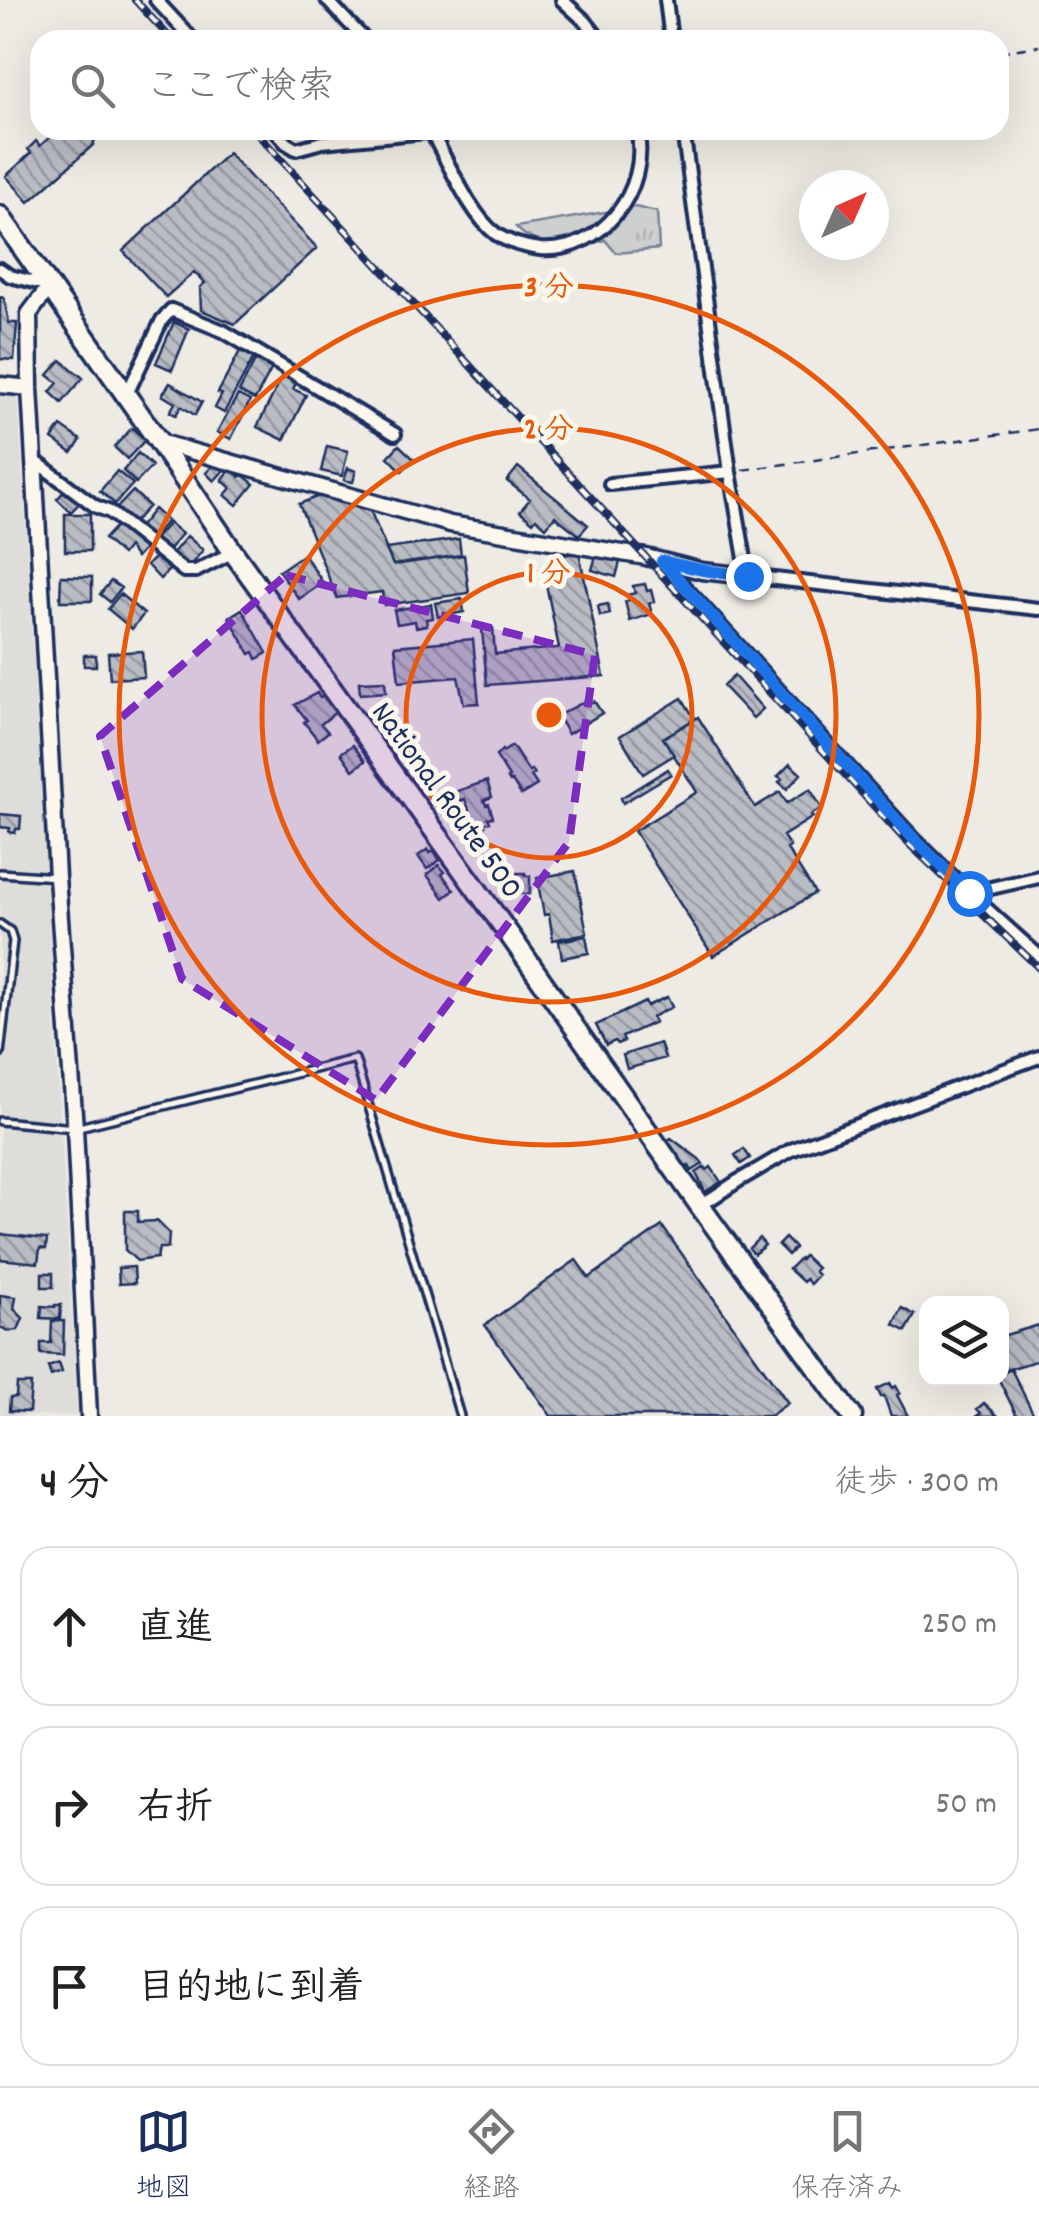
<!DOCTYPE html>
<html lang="ja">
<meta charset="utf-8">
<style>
body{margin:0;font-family:Dekko,"Klee One",sans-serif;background:#f2f2f2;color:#222}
.controls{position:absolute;right:30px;bottom:30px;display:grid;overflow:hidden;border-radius:20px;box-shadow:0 10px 40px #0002}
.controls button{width:90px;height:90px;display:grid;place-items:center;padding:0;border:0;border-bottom:2px solid #e0e0e0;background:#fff;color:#222;font:50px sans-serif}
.compass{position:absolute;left:799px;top:170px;width:90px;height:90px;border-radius:50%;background:#fff;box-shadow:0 10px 40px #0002;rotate:45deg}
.stop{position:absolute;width:30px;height:30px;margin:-22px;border:8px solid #1a73e8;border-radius:50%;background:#fff}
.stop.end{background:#1a73e8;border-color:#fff;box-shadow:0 2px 10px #0008}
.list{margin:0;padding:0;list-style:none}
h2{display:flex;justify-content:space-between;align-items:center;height:130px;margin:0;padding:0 40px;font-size:42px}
h2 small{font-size:32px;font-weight:400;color:#767676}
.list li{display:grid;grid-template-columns:65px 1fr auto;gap:30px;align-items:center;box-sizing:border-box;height:160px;margin:0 20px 20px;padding:0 20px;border:2px solid #e0e0e0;border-radius:30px}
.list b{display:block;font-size:38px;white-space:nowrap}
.list em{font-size:32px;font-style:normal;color:#767676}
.icon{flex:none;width:55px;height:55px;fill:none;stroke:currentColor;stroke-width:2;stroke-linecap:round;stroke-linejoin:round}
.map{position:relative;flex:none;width:1039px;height:1416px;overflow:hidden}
.search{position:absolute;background:#fff;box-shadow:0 10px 40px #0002;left:30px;right:30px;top:30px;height:110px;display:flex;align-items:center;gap:25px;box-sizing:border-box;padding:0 35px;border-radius:30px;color:#767676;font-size:38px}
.sheet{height:670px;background:#fff}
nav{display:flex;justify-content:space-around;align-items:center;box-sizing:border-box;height:140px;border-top:2px solid #e0e0e0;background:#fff;font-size:28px;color:#767676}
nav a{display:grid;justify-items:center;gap:5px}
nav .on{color:#1b2f5e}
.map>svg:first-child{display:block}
</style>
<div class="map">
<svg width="1039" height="1416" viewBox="0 0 1039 1416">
<defs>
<pattern id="park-tufts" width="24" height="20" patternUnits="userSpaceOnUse" patternTransform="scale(2.5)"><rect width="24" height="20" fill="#cecfcf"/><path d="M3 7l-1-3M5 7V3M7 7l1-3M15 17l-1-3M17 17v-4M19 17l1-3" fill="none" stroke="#b0b2b4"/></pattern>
<pattern id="building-back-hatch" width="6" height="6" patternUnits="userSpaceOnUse" patternTransform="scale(2.5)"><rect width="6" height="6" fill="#b9bcc3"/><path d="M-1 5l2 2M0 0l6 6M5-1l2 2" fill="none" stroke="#9699a2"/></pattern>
</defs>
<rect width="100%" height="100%" fill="#eeebe4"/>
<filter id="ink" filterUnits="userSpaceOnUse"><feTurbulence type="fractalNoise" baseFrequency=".01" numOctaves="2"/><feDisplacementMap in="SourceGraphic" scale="20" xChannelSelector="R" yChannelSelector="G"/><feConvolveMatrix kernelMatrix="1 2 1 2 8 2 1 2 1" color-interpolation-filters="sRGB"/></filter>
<g filter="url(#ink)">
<!-- built -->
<path fill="#deddda" d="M0,393L18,395L78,1416H0Z"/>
<!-- park -->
<path fill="url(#park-tufts)" stroke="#747f96" stroke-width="2.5" d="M635,207L657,212L659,249L616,253L605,240C577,248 537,251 516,227Z"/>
<!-- building -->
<path fill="url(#building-back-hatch)" stroke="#1b2f5e" stroke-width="2.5" d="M58,130H101L97,134L93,145L29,202L6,176L31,153L28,149L36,141L40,146Z
M228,153L317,248L235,324L201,310L200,287L205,283L194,272L166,297L123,251Z
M0,297L4,298L9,323H17L14,360L0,359Z
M174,322L189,329L172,370L156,363Z
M240,351L254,357L224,413L215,408L222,394L218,393Z
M257,357L273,366L255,400L239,392Z
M61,360L83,378L62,403L50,392L58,383L48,375Z
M285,371L299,378L293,389L306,395L284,440L257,427Z
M170,383L202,402L195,415L181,406L176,415L170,412L175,403L162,395Z
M238,395L250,401L231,439L217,432Z
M61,426L81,440L72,453L52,439Z
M132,428L145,440L127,459L114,447Z
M399,445L414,459L402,471L388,457Z
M327,446L348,451L342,476L321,471Z
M138,453L152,466L136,483L123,471Z
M217,461L226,468L214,481L206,473Z
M518,467L588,525L579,535L555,516L546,527L536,518L533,522L520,511L530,499L507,481Z
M348,468L356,471L353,482L344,480Z
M231,469L240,477L243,475L254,484L237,505L225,495L231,488L222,480Z
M117,471L133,484L115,504L100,491Z
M68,487L82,500L71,512L57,499Z
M133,491L149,506L133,523L117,508Z
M319,496L368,505L393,565L464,555L469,593L384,605L382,592L337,598L299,504Z
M154,509L167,521L150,541L137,530Z
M65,514H90V551H65Z
M169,523L182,534L168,550L155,539Z
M118,524L145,548L136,558L128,547L122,555L104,539Z
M187,536L203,550L188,568L172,554Z
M459,539L461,555L393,565L386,549Z
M579,552L604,676L487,685L482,629L493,628L495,654L559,648L546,584L558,581L556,572L562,571L559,556Z
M304,554L323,583L299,599L279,571Z
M157,555L171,568L160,579L147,565Z
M596,556L620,562L616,577L592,570Z
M61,576L92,577V601H60Z
M111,581L121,588L110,602L100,594Z
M645,584L647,591L651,590L654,602L649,603L652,614L630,621L625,601L629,600L627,595L635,593L633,586Z
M120,594L144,614L132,629L108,609Z
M462,599L464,612L438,617L435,603Z
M431,604L433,618L426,619L427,625L416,627L415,621L397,624L394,610Z
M608,604L610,614L600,616L598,606Z
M242,609L267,653L257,659L254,652L250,654L229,617Z
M473,639L479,703L464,704L458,677L399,682L395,646Z
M142,651L144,677L110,679L108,653Z
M84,655H96V666H84Z
M734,676L763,709L753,718L723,686Z
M385,681L386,692L360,694L359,682Z
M317,693L320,698L324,695L337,711L321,724L328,732L318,740L304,722L307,720L295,705Z
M682,698L695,719L663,738L674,755L643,774L620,736Z
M594,701L602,713L568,734L557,716L584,702L586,705Z
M698,717L755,807L780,792L787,803L810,789L822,808L811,815L813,817L783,836L790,847L787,849L815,893L713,956L634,831L697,792L663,738Z
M353,745L365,761L353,770L341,753Z
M512,746L529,772L531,770L534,774L531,776L537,785L521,795L512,781L510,782L507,778L509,777L496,756L502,750L503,752Z
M790,764L801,774L787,789L779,782L782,779L778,776Z
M668,769L671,774L623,803L621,798Z
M487,781L492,797L484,800L486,805L489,804L493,817L488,818L490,822L484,823L485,826L476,828L475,825L461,830L456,815L469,810L465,799L460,801L457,791Z
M0,814L21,816L20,829H16L15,833L9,832L10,828L0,827Z
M428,849L430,853L434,851L440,860L427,869L418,856Z
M439,865L445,872L442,874L454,890L444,898L427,875Z
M575,871L587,933L553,940L549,914L544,915L537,878Z
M517,873H525V876H530V894H515Z
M586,936L589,953L562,958L559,941Z
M667,997L672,1007L652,1017L655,1022L622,1037L624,1041L617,1044L615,1041L606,1045L596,1025L645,1002L647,1006Z
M660,1043L665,1058L627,1069L623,1055Z
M671,1138L699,1159L703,1164L692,1171L689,1166L684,1169L665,1142Z
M744,1149L750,1158L741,1164L735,1155Z
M705,1167L707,1170L711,1167L721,1182L705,1192L696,1173Z
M125,1211H138V1222L157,1221L169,1233L168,1248H159L157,1258L137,1261L125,1250Z
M662,1226L788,1403L770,1416H551L485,1325L576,1260L589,1278Z
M0,1234L47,1239L46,1249L40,1248L38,1263L0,1259Z
M759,1238L765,1245L754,1254L749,1248Z
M785,1238L795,1248L788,1255L778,1245Z
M804,1256L817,1268L814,1271L818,1275L810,1284L806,1279L803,1282L789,1269L800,1258L801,1260Z
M134,1267L135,1283L119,1284L118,1268Z
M42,1273H53V1287H42Z
M0,1295L16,1297L14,1309L23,1318L18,1330L9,1331L0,1327Z
M55,1305H61L60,1319L41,1318L42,1306L55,1307Z
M902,1308L915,1315L906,1331L894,1325Z
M52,1321H64L63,1355L41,1354V1343H51Z
M1039,1325V1360L1002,1371V1336Z
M59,1363L62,1372L51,1376L48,1367Z
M1011,1369L1034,1415L1031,1416H1017L998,1378H1002V1374Z
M890,1383L893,1388L896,1386L900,1393L897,1395L908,1416H891L884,1396L881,1397L877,1389Z
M17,1384H31L29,1412L9,1411L10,1398L16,1397Z
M984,1403L998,1416H977L981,1413L977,1409Z"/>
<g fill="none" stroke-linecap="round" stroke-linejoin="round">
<!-- lane casing -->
<g stroke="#1b2f5e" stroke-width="12">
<path id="lane" d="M0,873L57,877
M0,924L10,931L13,941L0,1054
M0,1121L75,1128L355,1059L460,1416"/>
</g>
<!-- street casing -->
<g stroke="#1b2f5e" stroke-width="18">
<path id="street" d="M156,0L193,40
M327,0L365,40
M562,0L586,22L600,40
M666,0L671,40
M275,130L286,143L296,149L322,142L447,130
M430,130C447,159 470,215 496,234C509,243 525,247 540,249C601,254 651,189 637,130
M683,130L730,472L748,576L1039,609
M0,269L10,276L46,285
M126,396L162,320L171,310L223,331L395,434
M34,460L95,506L110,512L184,571H196L233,552
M610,484L730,472
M663,563L912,837L969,893L1039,956
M969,893L1039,877
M700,1206L738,1181L791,1150L1039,1057"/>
</g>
<!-- secondary casing -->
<g stroke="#1b2f5e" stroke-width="21">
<path id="secondary" d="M50,286L29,314L30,388L57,877L75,1128L89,1416
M0,385L30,388
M159,442L450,524L646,557L702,571L748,576"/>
</g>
<!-- highway casing -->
<g stroke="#1b2f5e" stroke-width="25">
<path id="highway" d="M0,216L159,442L233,552L511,937L700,1206L852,1416"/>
</g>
<!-- path -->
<path stroke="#1b2f5e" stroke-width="2.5" stroke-dasharray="10 8" stroke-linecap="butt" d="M999,52L1039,46
M742,470L1039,429"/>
<!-- lane -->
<use href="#lane" stroke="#fbf7ec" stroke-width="5"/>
<!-- street -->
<use href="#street" stroke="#fbf7ec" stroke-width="10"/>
<!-- secondary -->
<use href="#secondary" stroke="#fbf7ec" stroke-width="14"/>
<!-- highway -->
<use href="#highway" stroke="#fbf7ec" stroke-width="18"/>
<!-- rail casing -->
<g stroke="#1b2f5e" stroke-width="8">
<path id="rail" d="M135,0L172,40
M254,130L905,840L1039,968"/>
</g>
<!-- rail -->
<use href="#rail" stroke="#fbf7ec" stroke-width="4" stroke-dasharray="11" stroke-linecap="butt"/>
</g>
</g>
<g fill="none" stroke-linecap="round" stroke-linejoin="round" filter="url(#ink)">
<!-- route -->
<path stroke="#1a73e8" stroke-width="12" d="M748,576L702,570L662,561L912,837L969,893"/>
</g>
<!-- marked area -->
<path fill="#7b2cbf" fill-opacity="0.2" stroke="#7b2cbf" stroke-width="8" stroke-dasharray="20 12" stroke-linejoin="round" d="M286,575L595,655L569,842L376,1100L182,979L100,736Z"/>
<!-- distance rings -->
<g fill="none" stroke="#e8590c" stroke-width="5">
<circle cx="549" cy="715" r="143"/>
<circle cx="549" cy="715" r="287"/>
<circle cx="549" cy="715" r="430"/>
</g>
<g text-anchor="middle" stroke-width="10" stroke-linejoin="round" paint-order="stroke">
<!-- street labels -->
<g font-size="32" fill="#1b2f5e" stroke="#fbf7ec">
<text transform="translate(449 799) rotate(54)" y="11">National Route 500</text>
</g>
</g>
<circle cx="549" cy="715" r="15" fill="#e8590c" stroke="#fbf7ec" stroke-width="5"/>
<g font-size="30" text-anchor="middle" font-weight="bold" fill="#e8590c" stroke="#fbf7ec" stroke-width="10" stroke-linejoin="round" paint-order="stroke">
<text x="549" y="296">3 分</text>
<text x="549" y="438">2 分</text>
<text x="549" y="582">1 分</text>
</g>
</svg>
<div class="controls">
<button><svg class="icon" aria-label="layers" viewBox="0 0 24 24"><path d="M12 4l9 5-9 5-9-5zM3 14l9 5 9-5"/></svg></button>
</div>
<svg class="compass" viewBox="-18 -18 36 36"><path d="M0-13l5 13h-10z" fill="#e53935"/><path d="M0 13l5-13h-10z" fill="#767676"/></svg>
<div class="stop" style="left:969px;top:893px"></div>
<div class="stop end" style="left:748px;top:576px"></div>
<div class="search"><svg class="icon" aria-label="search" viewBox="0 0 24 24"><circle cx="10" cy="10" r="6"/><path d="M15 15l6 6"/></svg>ここで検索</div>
</div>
<section class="sheet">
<h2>4 分<small>徒歩 · 300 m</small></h2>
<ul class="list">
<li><svg class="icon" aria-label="ahead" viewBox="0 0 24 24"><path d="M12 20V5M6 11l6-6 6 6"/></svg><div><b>直進</b></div><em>250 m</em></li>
<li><svg class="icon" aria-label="right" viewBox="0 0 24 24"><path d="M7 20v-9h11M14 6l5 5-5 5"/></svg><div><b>右折</b></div><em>50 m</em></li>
<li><svg class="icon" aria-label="arrive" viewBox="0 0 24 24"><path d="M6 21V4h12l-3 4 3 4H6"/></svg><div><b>目的地に到着</b></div></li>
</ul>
</section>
<nav>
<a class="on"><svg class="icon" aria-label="map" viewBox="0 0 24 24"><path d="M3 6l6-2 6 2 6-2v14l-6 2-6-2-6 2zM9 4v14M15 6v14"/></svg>地図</a>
<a><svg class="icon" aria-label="directions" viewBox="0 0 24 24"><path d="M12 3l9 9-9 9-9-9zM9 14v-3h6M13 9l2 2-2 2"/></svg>経路</a>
<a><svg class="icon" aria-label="saved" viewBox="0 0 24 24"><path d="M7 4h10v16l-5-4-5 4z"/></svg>保存済み</a>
</nav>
